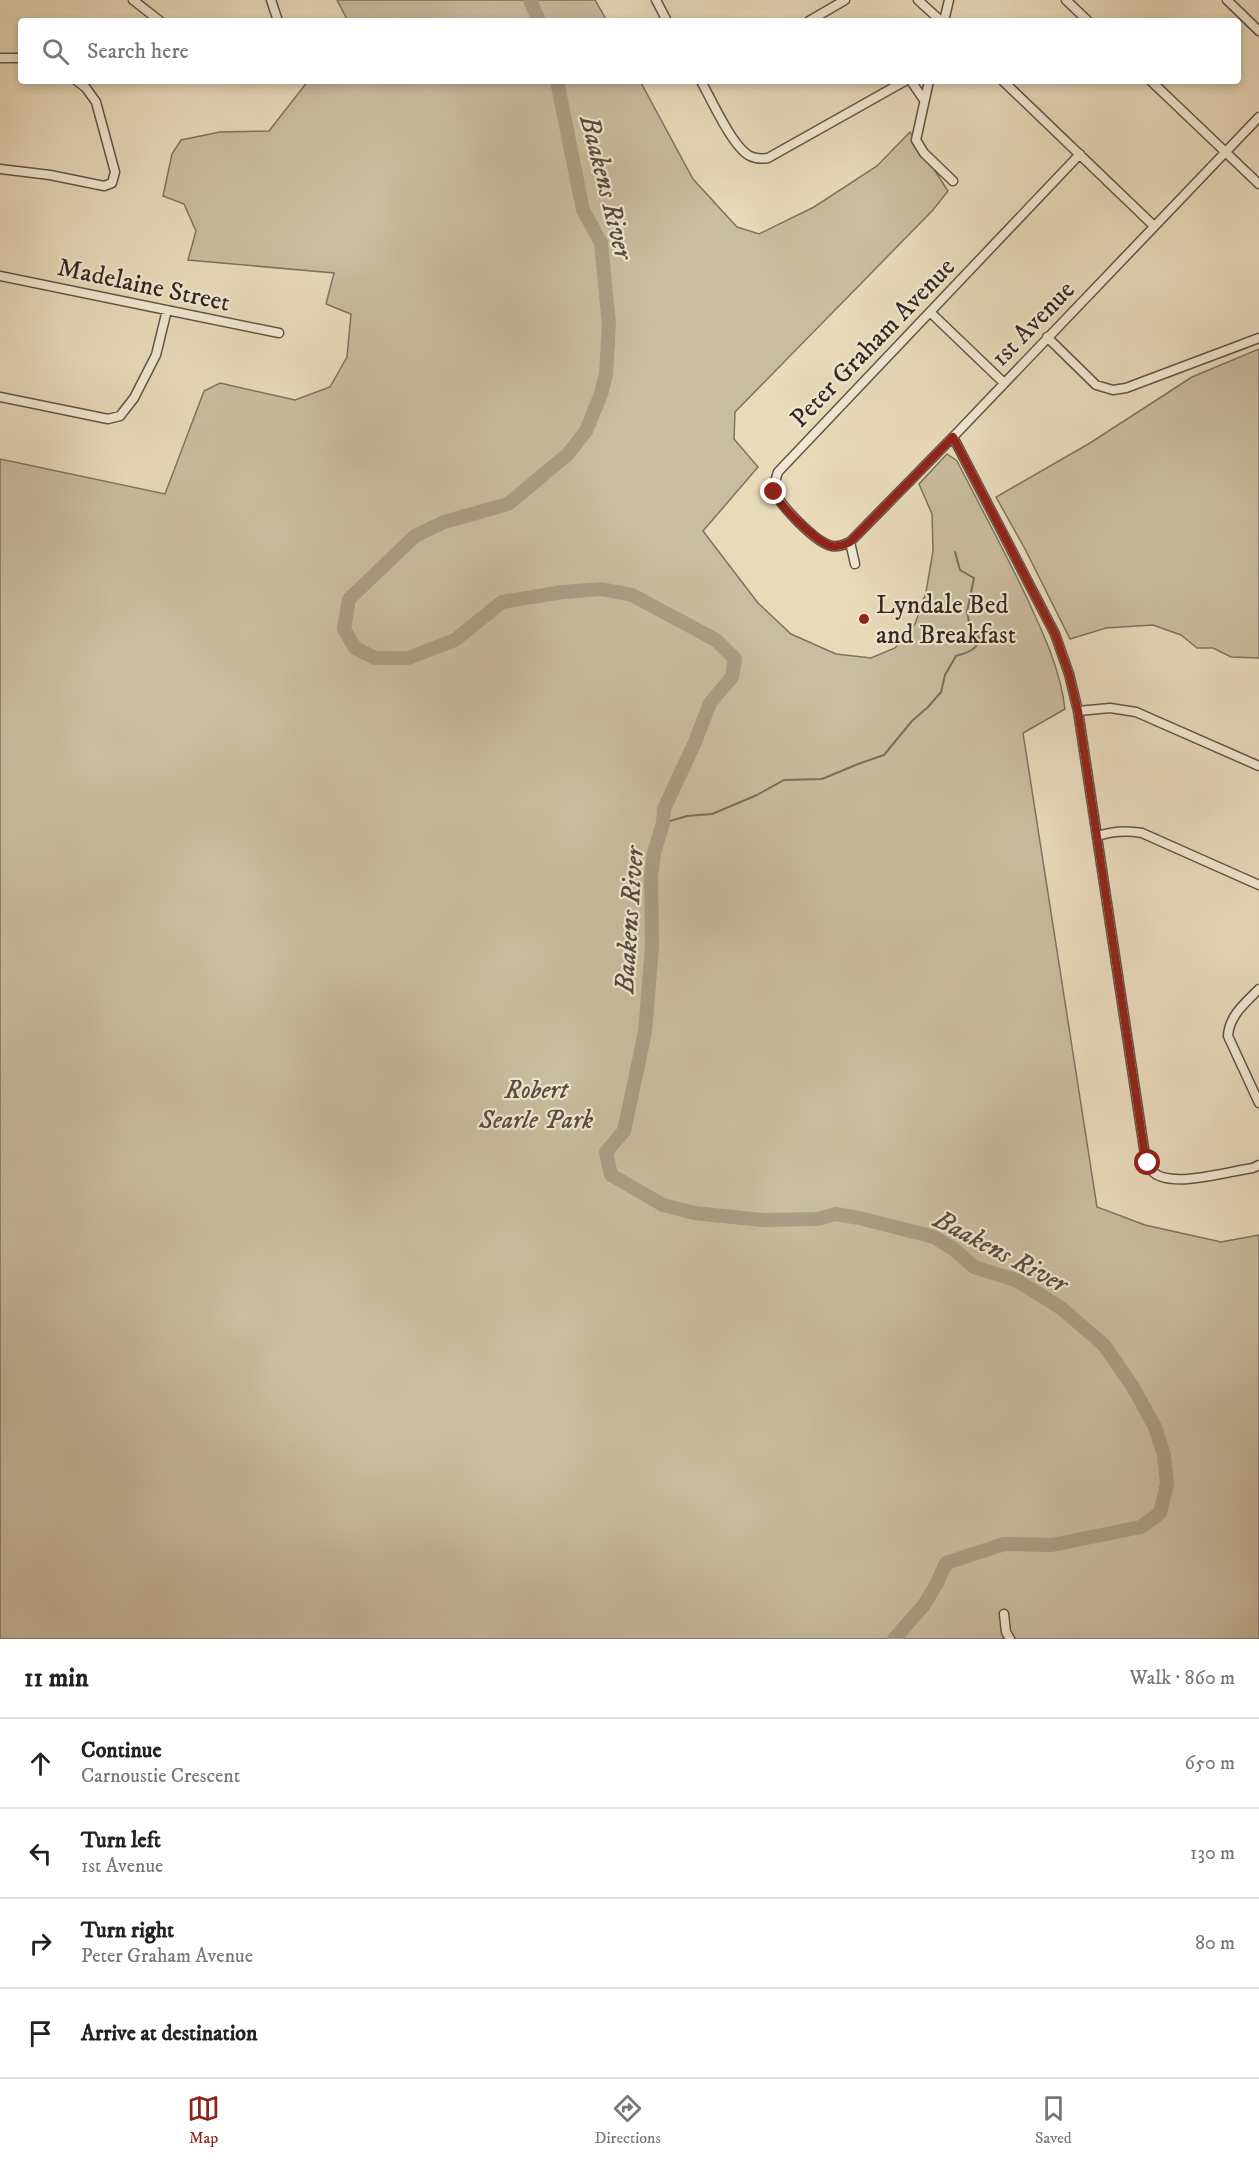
<!DOCTYPE html>
<meta charset="utf-8">
<style>
body{margin:0;font-family:"IM FELL DW Pica",serif;background:#f2f2f2;color:#222}
.stop{position:absolute;width:18px;height:18px;margin:-14px;border:4px solid #8f2418;border-radius:50%;background:#fff}
.stop.end{background:#8f2418;border-color:#fff;box-shadow:0 2px 6px #0008}
.list{margin:0;padding:0;list-style:none}
h2{display:flex;justify-content:space-between;align-items:center;height:78px;margin:0;padding:0 24px;font-size:26px}
h2 small{font-size:20px;font-weight:400;color:#767676}
.list li{display:grid;grid-template-columns:39px 1fr auto;gap:18px;align-items:center;box-sizing:border-box;height:90px;padding:0 24px;border-top:2px solid #e0e0e0}
.list b{display:block;font-size:22px;white-space:nowrap}
.list p{margin:0;font-size:20px;white-space:nowrap;color:#767676}
.list em{font-size:20px;font-style:normal;color:#767676}
.icon{flex:none;width:33px;height:33px;fill:none;stroke:currentColor;stroke-width:2;stroke-linecap:round;stroke-linejoin:round}
.map{position:relative;flex:none;width:1259px;height:1639px;overflow:hidden}
.search{position:absolute;background:#fff;box-shadow:0 3px 9px #0003;left:18px;right:18px;top:18px;height:66px;display:flex;align-items:center;gap:15px;box-sizing:border-box;padding:0 21px;border-radius:6px;color:#767676;font-size:22px}
.sheet{height:438px;background:#fff}
nav{display:flex;justify-content:space-around;align-items:center;box-sizing:border-box;height:84px;border-top:2px solid #e0e0e0;background:#fff;font-size:16px;color:#767676}
nav a{display:grid;justify-items:center;gap:3px}
nav .on{color:#8f2418}
.map>svg:first-child{display:block}
</style>
<div class="map">
<svg width="1259" height="1639" viewBox="0 0 1259 1639">
<rect width="100%" height="100%" fill="#e9daba"/>
<filter id="stains"><feTurbulence type="fractalNoise" baseFrequency=".00333" numOctaves="4"/><feColorMatrix values="0 0 0 0 .2 0 0 0 0 .09 0 0 0 0 .02 0 0 0 .5 -.17"/></filter>
<radialGradient id="worn" r=".72"><stop offset=".6" stop-color="#630" stop-opacity="0"/><stop offset="1" stop-color="#630" stop-opacity=".3"/></radialGradient>
<!-- green -->
<path fill="#cabca0" stroke="#7f7261" stroke-width="1.5" d="M337,0H595L607,21H348Z
M308,81H640L693,179L737,227L759,234L814,207L877,166L910,132L948,191L933,210L735,412L734,439L758,467L703,531L758,603L791,634L836,654L871,658L895,648L915,624L926,592L933,551L932,514L919,484L947,454L957,461C980,506 1004,550 1026,596C1043,633 1060,668 1065,709L1023,733L1097,1207L1145,1225L1221,1242L1259,1235V1639H0V459L165,494L204,391L220,383L295,400L330,387L347,357L351,314L326,304L334,273L188,260L196,231L184,204L163,196L172,154L181,140L220,132L269,131Z
M1259,349V658L1231,657L1213,648H1197L1181,635L1153,625L1106,628L1070,639L1025,549L996,497L1090,443L1192,377Z"/>
<g fill="none" stroke-linecap="round" stroke-linejoin="round">
<!-- stream -->
<path stroke="#7b6e5e" stroke-width="2" d="M663,823L687,816L712,814L757,795L784,780L822,779L858,764L884,755L912,721L928,707L941,692L945,675L956,656C966,653 978,650 980,638L971,632L967,612L974,578L960,570L955,552"/>
<!-- river -->
<path stroke="#ab9d86" stroke-width="14" d="M530,0L539,21
M557,81L583,210L601,243L609,325L606,374L601,394L586,431L568,454L508,504L444,522L415,536L349,599L344,629L355,648L375,658H408L455,640L502,602L563,592L601,589L632,595L716,640L735,659L732,677L710,703L695,742L664,809L663,823L654,853L651,876L652,947L645,1032L624,1131L606,1152L611,1175L663,1205L694,1213L762,1220L818,1219L836,1214L859,1218L934,1237L955,1250L974,1267L1016,1280L1061,1308L1104,1345L1133,1387L1155,1427L1164,1455L1167,1484L1160,1513L1141,1527L1052,1545L1004,1544L946,1563L936,1585L924,1605L894,1639"/>
<!-- minor casing -->
<g stroke="#615448" stroke-width="11">
<path id="minor" d="M133,0L160,21
M271,0L278,21
M656,0L667,21
M918,0L941,21
M1066,0L1088,21
M1227,0L1259,31
M809,21L845,0
M944,21L949,0
M0,58H21
M701,81C711,99 733,148 750,156C756,159 762,159 768,158L905,81
M911,81L924,100
M929,81L916,140L924,153L953,181
M1003,81L1154,226
M1151,81L1259,184
M1080,154L778,472L773,488C777,503 816,543 832,546C839,547 844,545 850,542L953,437L1259,117
M0,169L50,175L104,186L112,183L115,172L96,102L86,88L77,81
M0,276L279,333
M930,312L1004,383
M1047,337L1096,385L1113,390L1126,388L1259,338
M0,397L108,419L120,416L134,398L156,355L167,310
M953,437L1055,634L1069,674L1078,711L1145,1155C1147,1161 1148,1167 1153,1172C1171,1189 1230,1171 1253,1168L1259,1165
M850,542L855,564
M1078,711L1110,708L1136,712L1259,766
M1097,836C1113,831 1126,830 1142,833L1259,885
M1259,989C1245,1003 1229,1016 1228,1036L1259,1103
M1004,1614L1006,1632L1010,1639"/>
</g>
<!-- minor -->
<use href="#minor" stroke="#f1e7d2" stroke-width="8"/>
</g>
<g fill="none" stroke-linecap="round" stroke-linejoin="round">
<!-- route -->
<path stroke="#8f2418" stroke-width="8" d="M774,492C779,505 817,543 832,546C839,547 844,545 850,542L953,437L1055,634L1069,674L1078,711L1145,1155L1148,1163"/>
</g>
<!-- markers -->
<circle fill="#8f2418" stroke="#f1e7d2" stroke-width="2" cx="864" cy="619" r="6"/>
<g text-anchor="middle" stroke-width="4.5" stroke-linejoin="round" paint-order="stroke">
<!-- street labels -->
<g font-size="26" fill="#342722" stroke="#f1e7d2">
<text transform="translate(144 284) rotate(12)" y="9">Madelaine Street</text>
<text transform="translate(1032 323) rotate(-46)" y="9">1st Avenue</text>
<text transform="translate(872 342) rotate(-46)" y="9">Peter Graham Avenue</text>
</g>
<!-- poi labels -->
<g font-size="26" fill="#342722" stroke="#f1e7d2" text-anchor="start">
<text x="876" y="613">Lyndale Bed<tspan x="876" dy="30">and Breakfast</tspan></text>
</g>
<!-- park labels -->
<g font-size="26" font-style="italic" fill="#5a4c42" stroke="#f1e7d2">
<text x="536" y="1098">Robert<tspan x="536" dy="30">Searle Park</tspan></text>
</g>
<!-- water labels -->
<g font-size="27" font-style="italic" fill="#584a40" stroke="#f1e7d2">
<text transform="translate(607 187) rotate(76)" y="9">Baakens River</text>
<text transform="translate(629 920) rotate(-86)" y="9">Baakens River</text>
<text transform="translate(1001 1251) rotate(28)" y="9">Baakens River</text>
</g>
</g>
<rect width="100%" height="100%" filter="url(#stains)"/>
<rect width="100%" height="100%" fill="url(#worn)"/>
</svg>
<div class="stop" style="left:1148px;top:1163px"></div>
<div class="stop end" style="left:774px;top:492px"></div>
<div class="search"><svg class="icon" aria-label="search" viewBox="0 0 24 24"><circle cx="10" cy="10" r="6"/><path d="M15 15l6 6"/></svg>Search here</div>
</div>
<section class="sheet">
<h2>11 min<small>Walk · 860 m</small></h2>
<ul class="list">
<li><svg class="icon" aria-label="ahead" viewBox="0 0 24 24"><path d="M12 20V5M6 11l6-6 6 6"/></svg><div><b>Continue</b><p>Carnoustie Crescent</p></div><em>650 m</em></li>
<li><svg class="icon" aria-label="left" viewBox="0 0 24 24"><path d="M17 20v-9H6M10 6l-5 5 5 5"/></svg><div><b>Turn left</b><p>1st Avenue</p></div><em>130 m</em></li>
<li><svg class="icon" aria-label="right" viewBox="0 0 24 24"><path d="M7 20v-9h11M14 6l5 5-5 5"/></svg><div><b>Turn right</b><p>Peter Graham Avenue</p></div><em>80 m</em></li>
<li><svg class="icon" aria-label="arrive" viewBox="0 0 24 24"><path d="M6 21V4h12l-3 4 3 4H6"/></svg><div><b>Arrive at destination</b></div></li>
</ul>
</section>
<nav>
<a class="on"><svg class="icon" aria-label="map" viewBox="0 0 24 24"><path d="M3 6l6-2 6 2 6-2v14l-6 2-6-2-6 2zM9 4v14M15 6v14"/></svg>Map</a>
<a><svg class="icon" aria-label="directions" viewBox="0 0 24 24"><path d="M12 3l9 9-9 9-9-9zM9 14v-3h6M13 9l2 2-2 2"/></svg>Directions</a>
<a><svg class="icon" aria-label="saved" viewBox="0 0 24 24"><path d="M7 4h10v16l-5-4-5 4z"/></svg>Saved</a>
</nav>
